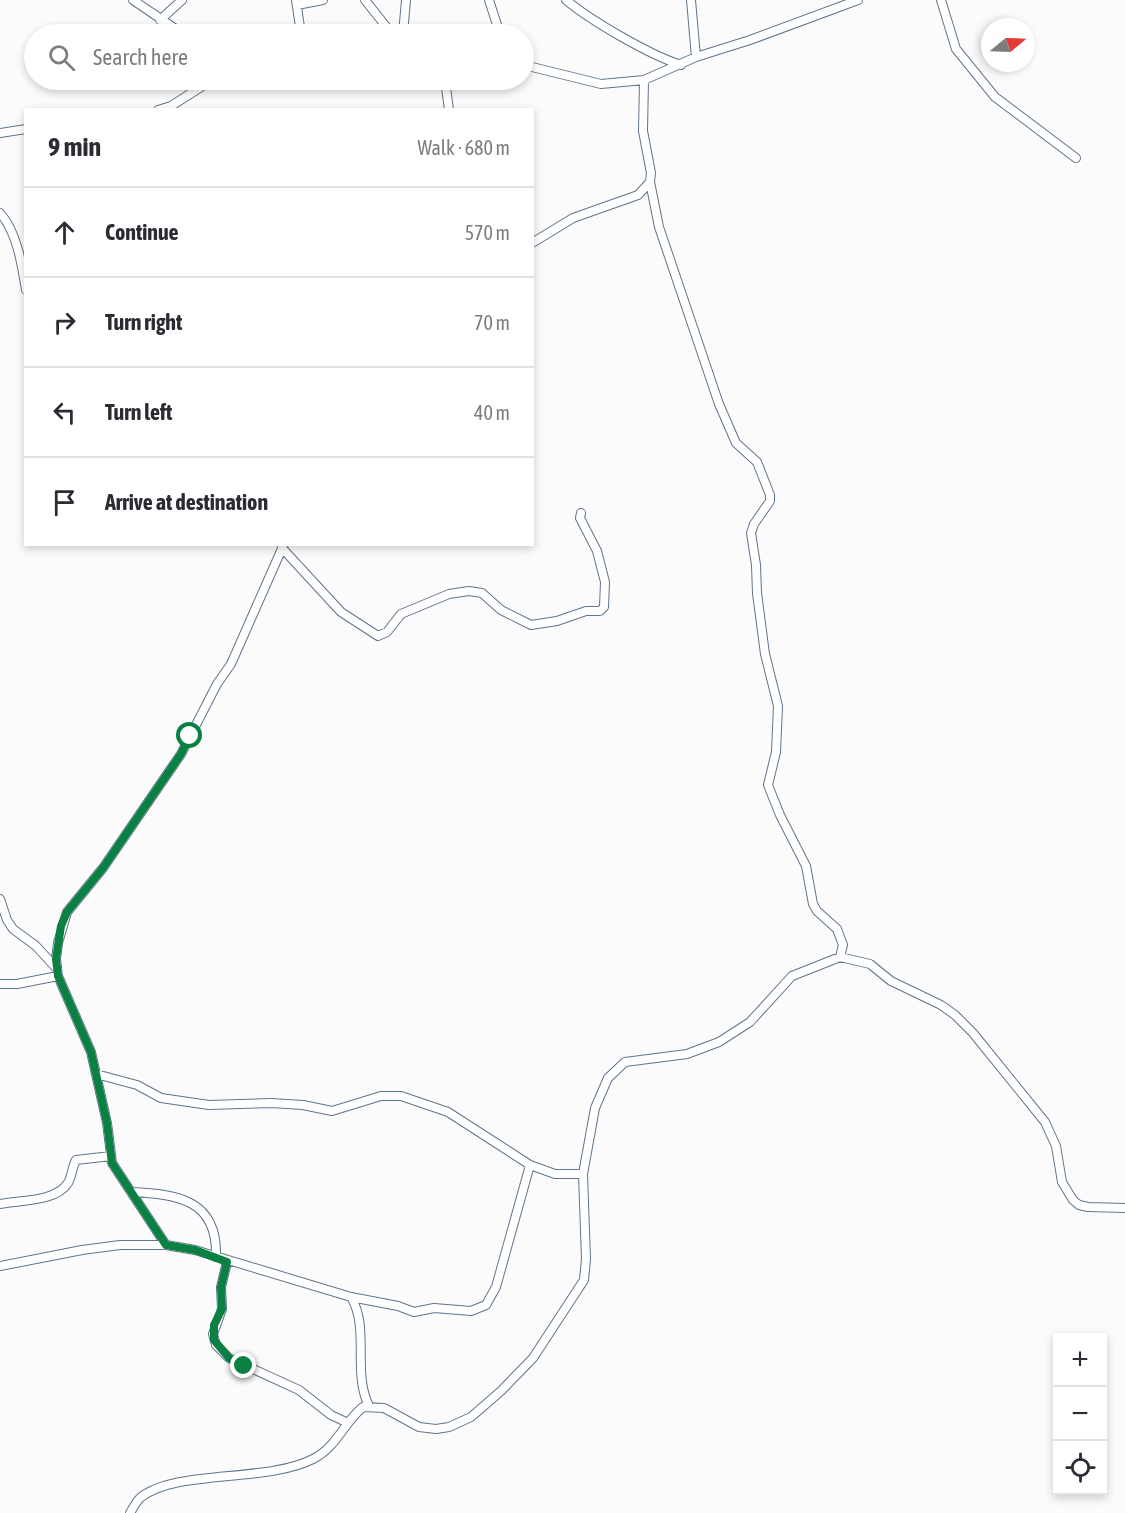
<!DOCTYPE html>
<meta charset="utf-8">
<style>
body{margin:0;font-family:"Asap Condensed",sans-serif;background:#f7f7f7;color:#2b2b33}
.controls{position:absolute;right:18px;bottom:18px;display:grid;overflow:hidden;border-radius:0px;box-shadow:0 3px 9px #0003}
.controls button{width:54px;height:54px;display:grid;place-items:center;padding:0;border:0;border-bottom:2px solid #e1e1e2;background:#fff;color:#2b2b33;font:30px sans-serif}
.compass{position:absolute;left:981px;top:18px;width:54px;height:54px;border-radius:50%;background:#fff;box-shadow:0 3px 9px #0003;rotate:71deg}
.stop{position:absolute;width:18px;height:18px;margin:-14px;border:4px solid #0b8043;border-radius:50%;background:#fff}
.stop.end{background:#0b8043;border-color:#fff;box-shadow:0 2px 6px #0008}
.list{margin:0;padding:0;list-style:none}
h2{display:flex;justify-content:space-between;align-items:center;height:78px;margin:0;padding:0 24px;font-size:26px}
h2 small{font-size:20px;font-weight:400;color:#7c7c81}
.list li{display:grid;grid-template-columns:39px 1fr auto;gap:18px;align-items:center;box-sizing:border-box;height:90px;padding:0 24px;border-top:2px solid #e1e1e2}
.list b{display:block;font-size:22px;white-space:nowrap}
.list em{font-size:20px;font-style:normal;color:#7c7c81}
.icon{flex:none;width:33px;height:33px;fill:none;stroke:currentColor;stroke-width:2;stroke-linecap:round;stroke-linejoin:round}
.map{position:relative;flex:none;width:1125px;height:1513px;overflow:hidden}
.search{position:absolute;background:#fff;box-shadow:0 3px 9px #0003;left:24px;top:24px;width:510px;height:66px;display:flex;align-items:center;gap:15px;box-sizing:border-box;padding:0 21px;border-radius:33px;color:#7c7c81;font-size:22px}
.panel{position:absolute;background:#fff;box-shadow:0 3px 9px #0003;left:24px;top:108px;width:510px;height:438px;border-radius:0px}
.map>svg:first-child{display:block}
</style>
<div class="map">
<svg width="1125" height="1513" viewBox="0 0 1125 1513">
<rect width="100%" height="100%" fill="#fbfbfb"/>
<g fill="none" stroke-linecap="round" stroke-linejoin="round">
<!-- minor casing -->
<g stroke="#60748a" stroke-width="10">
<path id="minor" d="M133,0L183,34
M296,0L301,34
M365,0L392,34
M489,0L500,34
M566,0C591,21 650,55 681,65
M691,0L696,57
M941,0L956,49L995,97L1076,158
M297,5L323,0
M160,20L182,0
M403,34L406,0
M524,65L601,84L644,80L696,57L750,40L858,0
M445,80L449,110
M158,110L171,106L212,80
M0,133L26,129
M650,182L659,227L719,404L736,443L757,462L770,495V501L754,524L751,533L756,565L757,593L765,654L778,706L776,752L768,785L780,815L806,866L813,904L817,911L837,929L843,945L840,957
M0,213C17,232 22,265 26,290
M532,243L573,218L638,195L650,182L651,173L643,131L644,80
M282,548L341,612L378,636L387,632L401,614L449,594L469,591L482,593L501,610L531,625L557,621L586,611H600L604,607L605,582L597,551L580,518L581,513
M0,899L7,920L13,929L36,946L57,969
M0,984H17L58,976
M96,1074L137,1085L161,1098L209,1105L271,1103L303,1105L332,1111L381,1096H401L448,1112L530,1165L555,1174H583
M131,1192C178,1194 218,1200 216,1257
M0,1204C20,1200 56,1202 68,1183C72,1176 72,1167 76,1160L111,1156
M166,1245L112,1163L107,1123L91,1052L58,976L56,959L58,943L67,912L103,868L181,754L217,684L231,664L284,544
M227,1262L221,1287L222,1309L213,1334L216,1345L229,1358L299,1390L331,1415L348,1423
M0,1266L82,1250L120,1245H166L195,1250L351,1297C370,1328 352,1373 369,1406
M351,1297L398,1306L414,1312L434,1308L471,1311L486,1305L496,1287L530,1165
M130,1513C133,1508 136,1502 140,1498C175,1469 266,1483 313,1459C337,1447 344,1422 363,1407L384,1408L419,1427L436,1429L449,1427L471,1417L501,1391L533,1358L584,1280L586,1259L583,1174L595,1108L608,1078L625,1062L687,1054L719,1042L750,1022L792,976L840,957L870,964L891,981L941,1005L955,1015L973,1033L1045,1122L1056,1146L1062,1182L1073,1200L1079,1205L1088,1207L1125,1208"/>
</g>
<!-- minor -->
<use href="#minor" stroke="#fff" stroke-width="8"/>
</g>
<g fill="none" stroke-linecap="round" stroke-linejoin="round">
<!-- route -->
<path stroke="#0b8043" stroke-width="8" d="M190,736L181,754L103,868L67,912L61,926L56,959L58,976L91,1052L107,1123L112,1163L166,1245L195,1250L227,1262L221,1287L222,1309L214,1325V1340L229,1358L244,1366"/>
</g>
</svg>
<div class="controls">
<button>+</button>
<button>−</button>
<button><svg class="icon" aria-label="locate" viewBox="0 0 24 24"><circle cx="12" cy="12" r="6"/><path d="M12 2v4M12 18v4M2 12h4M18 12h4"/></svg></button>
</div>
<svg class="compass" viewBox="-18 -18 36 36"><path d="M0-13l5 13h-10z" fill="#e53935"/><path d="M0 13l5-13h-10z" fill="#7c7c81"/></svg>
<div class="stop" style="left:190px;top:736px"></div>
<div class="stop end" style="left:244px;top:1366px"></div>
<div class="search"><svg class="icon" aria-label="search" viewBox="0 0 24 24"><circle cx="10" cy="10" r="6"/><path d="M15 15l6 6"/></svg>Search here</div>
<section class="panel">
<h2>9 min<small>Walk · 680 m</small></h2>
<ul class="list">
<li><svg class="icon" aria-label="ahead" viewBox="0 0 24 24"><path d="M12 20V5M6 11l6-6 6 6"/></svg><div><b>Continue</b></div><em>570 m</em></li>
<li><svg class="icon" aria-label="right" viewBox="0 0 24 24"><path d="M7 20v-9h11M14 6l5 5-5 5"/></svg><div><b>Turn right</b></div><em>70 m</em></li>
<li><svg class="icon" aria-label="left" viewBox="0 0 24 24"><path d="M17 20v-9H6M10 6l-5 5 5 5"/></svg><div><b>Turn left</b></div><em>40 m</em></li>
<li><svg class="icon" aria-label="arrive" viewBox="0 0 24 24"><path d="M6 21V4h12l-3 4 3 4H6"/></svg><div><b>Arrive at destination</b></div></li>
</ul>
</section>
</div>
